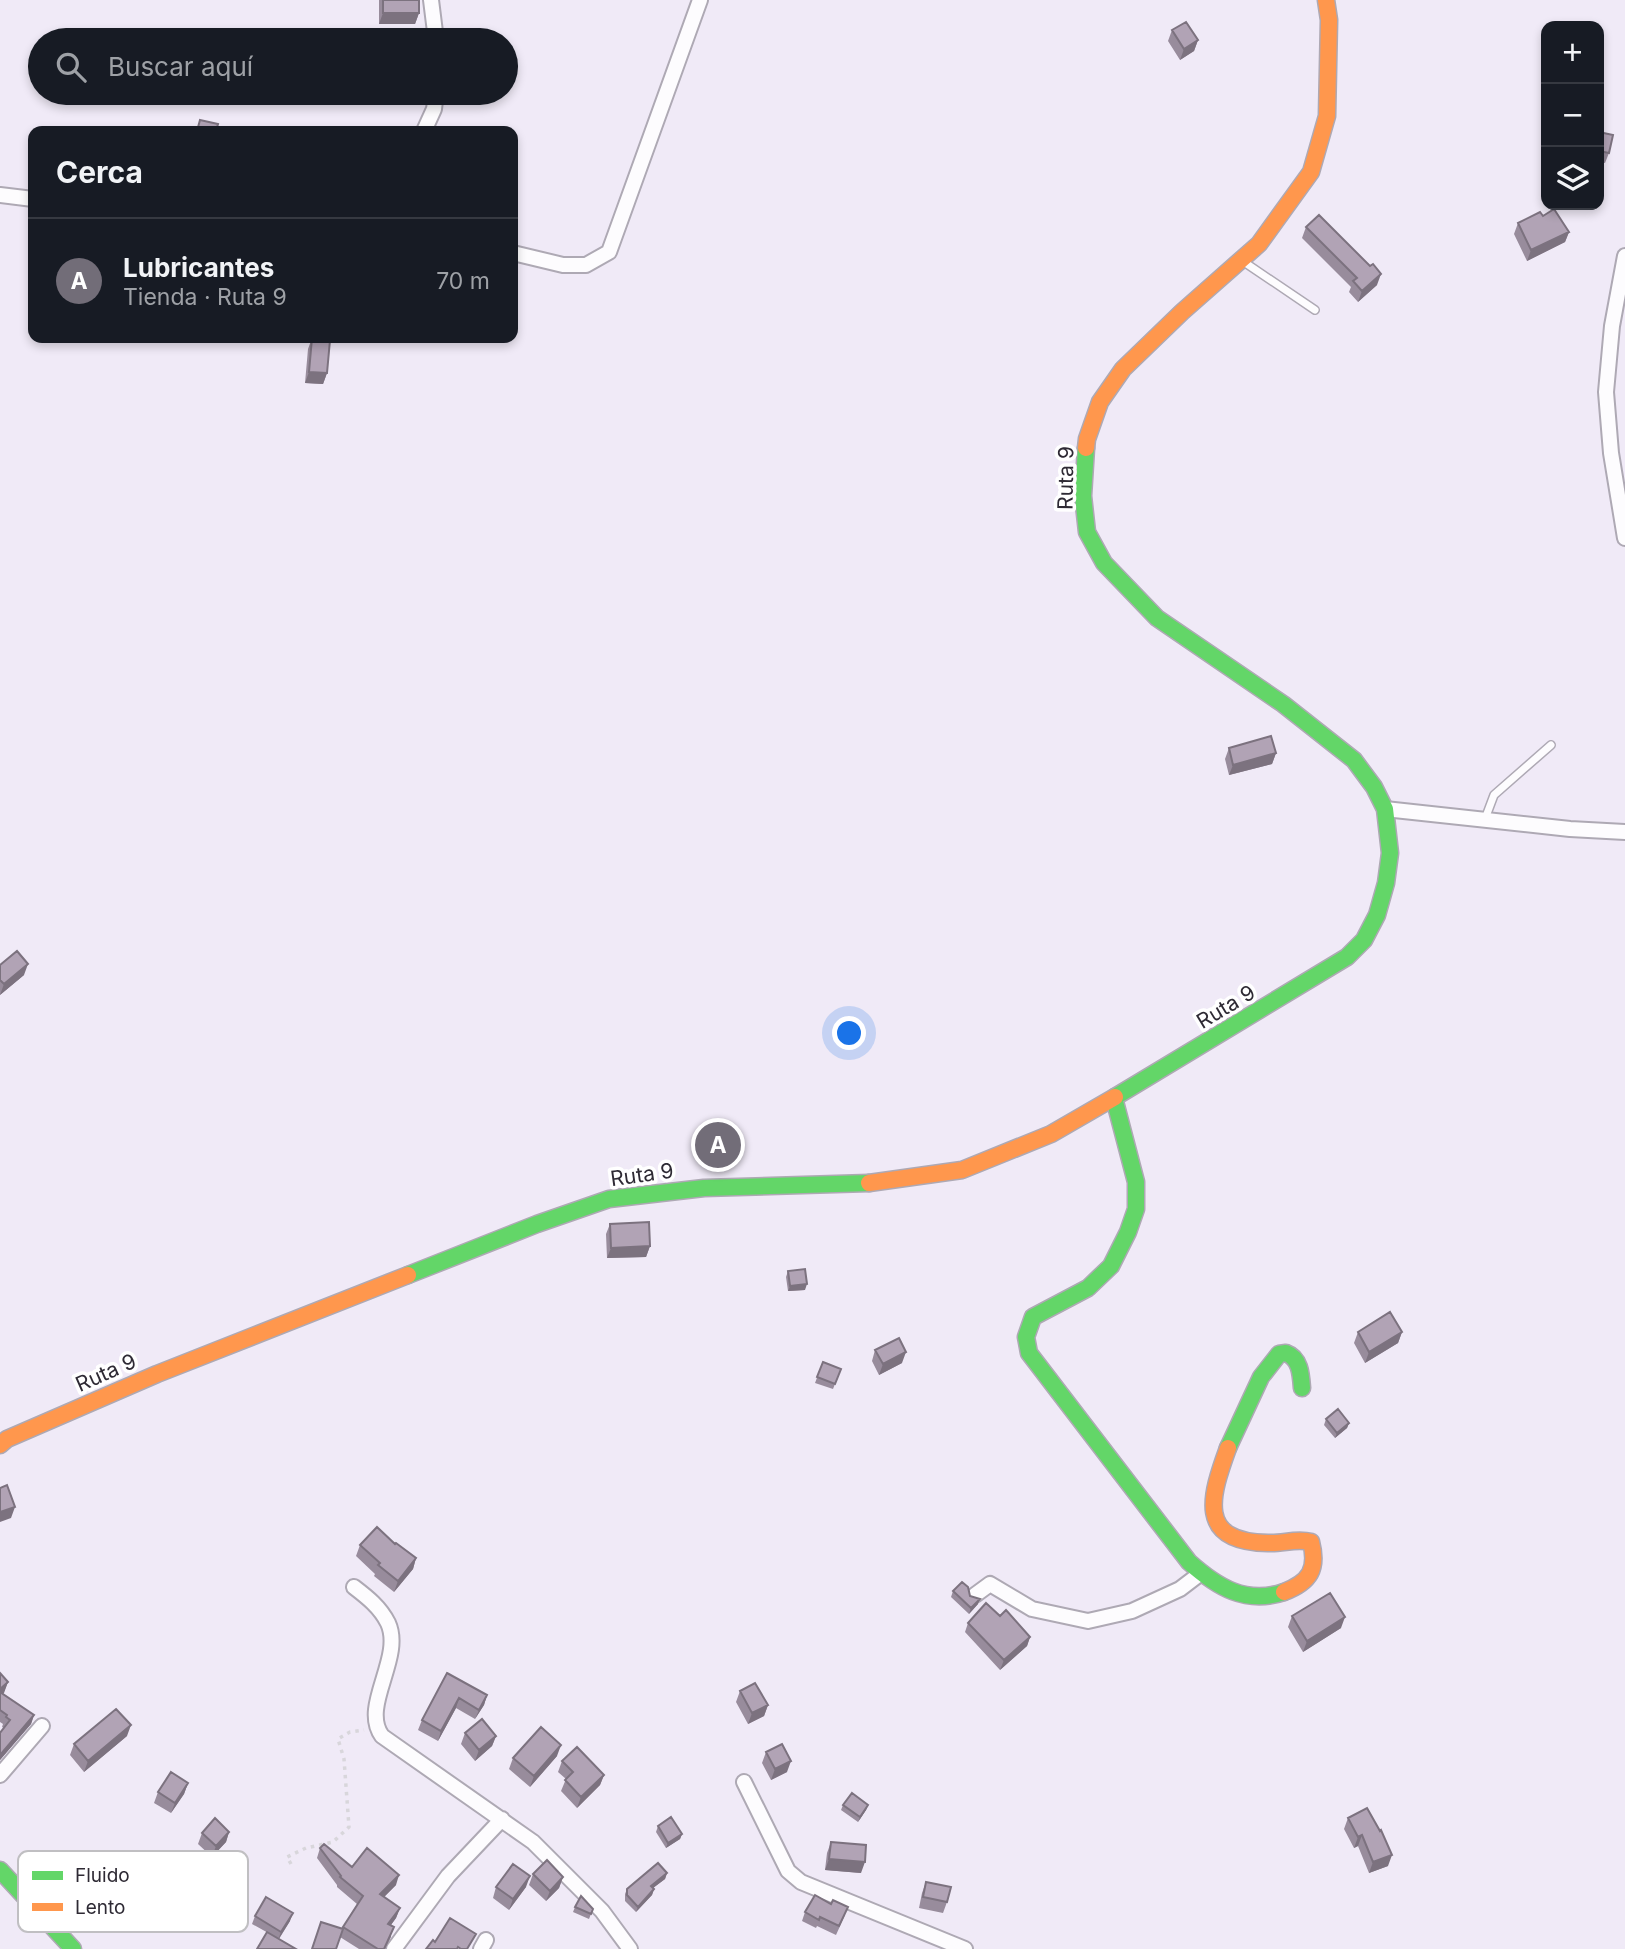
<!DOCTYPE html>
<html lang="es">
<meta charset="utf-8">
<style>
body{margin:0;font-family:Inter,sans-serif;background:#242831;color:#f1f3f6}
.controls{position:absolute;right:21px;top:21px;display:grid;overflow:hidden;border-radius:14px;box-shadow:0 4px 10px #0003}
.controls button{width:63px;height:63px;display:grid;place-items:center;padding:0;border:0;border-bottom:2px solid #363941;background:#171b24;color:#f1f3f6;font:35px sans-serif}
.you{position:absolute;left:850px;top:1034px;width:24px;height:24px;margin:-18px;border:5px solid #fff;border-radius:50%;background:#1a73e8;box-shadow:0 0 0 10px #1a73e833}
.badge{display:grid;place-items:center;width:46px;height:46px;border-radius:50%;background:#726d78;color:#fff;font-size:23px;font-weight:700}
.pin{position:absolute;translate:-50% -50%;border:4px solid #fff;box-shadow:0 2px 7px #0006}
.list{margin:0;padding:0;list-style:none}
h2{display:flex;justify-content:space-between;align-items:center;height:91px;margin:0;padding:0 28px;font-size:30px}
h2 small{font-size:23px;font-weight:400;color:#9ea1a6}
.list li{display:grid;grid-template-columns:46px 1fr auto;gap:21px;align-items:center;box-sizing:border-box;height:126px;padding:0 28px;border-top:2px solid #363941}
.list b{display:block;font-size:26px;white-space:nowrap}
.list p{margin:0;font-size:23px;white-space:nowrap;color:#9ea1a6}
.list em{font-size:23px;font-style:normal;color:#9ea1a6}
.icon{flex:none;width:38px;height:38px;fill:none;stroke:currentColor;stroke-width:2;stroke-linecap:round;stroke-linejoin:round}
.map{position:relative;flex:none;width:1625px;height:1949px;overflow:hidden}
.search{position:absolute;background:#171b24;box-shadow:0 4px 10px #0003;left:28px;top:28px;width:490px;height:77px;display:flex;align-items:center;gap:18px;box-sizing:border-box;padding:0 24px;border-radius:38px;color:#9ea1a6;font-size:26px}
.panel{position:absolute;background:#171b24;box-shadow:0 4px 10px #0003;left:28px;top:126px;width:490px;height:217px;border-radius:14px}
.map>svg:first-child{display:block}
</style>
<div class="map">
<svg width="1625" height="1949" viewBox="0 0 1625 1949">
<rect width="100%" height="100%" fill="#f0eaf7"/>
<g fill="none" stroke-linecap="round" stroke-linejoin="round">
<!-- lane casing -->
<g stroke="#aea9b4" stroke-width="10">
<path id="lane" d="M1244,262L1315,310
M1485,819L1494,795L1551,745"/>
</g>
<!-- street casing -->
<g stroke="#aea9b4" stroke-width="18">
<path id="street" d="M431,0L436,40
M424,131L434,109L436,93
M0,195L33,199
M513,253L563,265H586L609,252L700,0
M1625,256L1612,326L1606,392L1611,453L1625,538
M1385,809L1570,829L1625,832
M354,1587C367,1597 380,1607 388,1623C404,1658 360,1706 382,1736L533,1842L602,1911L630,1949
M975,1595L990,1584L1032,1609L1088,1621L1132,1611L1180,1589L1201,1573
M0,1775L42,1726
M744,1782L788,1871L801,1882L965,1949
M394,1949L448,1876L502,1819
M481,1949L486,1940"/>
</g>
<!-- fast casing -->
<g stroke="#aea9b4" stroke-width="19">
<path id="fast" d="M1086,448L1083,496L1087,532L1104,563L1157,618L1283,704L1354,760L1374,787L1385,809L1390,853L1386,883L1377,915L1364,940L1347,957L1115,1097
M1114,1098L1136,1182V1209L1128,1232L1111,1266L1088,1288L1033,1317L1026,1337L1029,1353L1189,1562C1217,1587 1246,1605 1284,1592
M408,1275L537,1224L609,1199L704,1188L869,1183
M1228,1448L1261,1377L1279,1354L1286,1353C1300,1358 1301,1374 1302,1388
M0,1870L73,1949"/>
</g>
<!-- slow casing -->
<g stroke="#aea9b4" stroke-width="19">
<path id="slow" d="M1086,448L1087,439L1100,402L1123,369L1182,312L1259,244L1311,172L1327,116L1329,20L1326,0
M869,1183L962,1170L1051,1134L1115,1097
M0,1445L7,1439L157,1374L408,1275
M1228,1448C1211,1495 1195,1542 1268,1543C1283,1544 1296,1538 1311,1542C1318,1569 1310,1582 1284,1592"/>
</g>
<!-- path -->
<path stroke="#d8d6db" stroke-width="3.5" stroke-dasharray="3.5 5" stroke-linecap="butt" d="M291,1864L287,1857L306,1848L333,1842L349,1827L344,1759L338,1739L350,1732L364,1730"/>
<!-- lane -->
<use href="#lane" stroke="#fdfcfe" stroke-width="7"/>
<!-- street -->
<use href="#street" stroke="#fdfcfe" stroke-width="14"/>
<!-- fast -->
<use href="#fast" stroke="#63d668" stroke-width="16"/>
<!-- slow -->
<use href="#slow" stroke="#ff974d" stroke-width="16"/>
</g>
<!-- wall -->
<path fill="#988c9c" d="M379,0H419V13L415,24H379Z
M1172,30L1198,40L1194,51L1180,60L1168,41Z
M1599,132L1609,153L1605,163L1599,162Z
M1543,216L1569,232L1565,242L1527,261L1514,234L1518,223Z
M1306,227L1370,266L1377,285L1358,302L1349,292L1351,287L1302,238Z
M312,338L327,373L323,384L305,383L308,349Z
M1229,748L1276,753L1272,764L1229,775L1225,759Z
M0,965L24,975L0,995Z
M610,1224L650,1246L646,1257L607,1258L606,1234Z
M788,1271L805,1290L788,1291L786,1277Z
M1358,1332H1402L1398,1343L1365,1363L1354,1343Z
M875,1350L902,1363L879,1375L872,1361Z
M823,1362L841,1369L833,1389L815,1383Z
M1326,1419L1349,1423L1347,1428L1335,1438L1324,1425Z
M395,1544L416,1558L413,1569L394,1592L374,1576L375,1574L356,1556L360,1545Z
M953,1591L970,1596L978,1604L969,1614L951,1597Z
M1000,1616L1030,1637L1027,1646L1000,1670L965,1632L968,1623Z
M1292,1616L1341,1628L1303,1652L1288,1627Z
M0,1673L8,1682L3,1694L34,1715L31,1724L0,1760V1733L4,1728L2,1727L3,1724L0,1722Z
M447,1673L487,1695L484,1705L475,1719L456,1708L438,1741L418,1730L422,1720Z
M740,1691L768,1705L764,1716L748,1724L736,1702Z
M465,1733L496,1736L492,1746L475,1761L461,1744Z
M127,1736L84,1772L70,1755L74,1744Z
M766,1752L787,1772L771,1780L762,1763Z
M557,1756L530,1787L509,1769L513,1758Z
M562,1761L604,1775L600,1785L577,1808L561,1791L566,1779L558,1772Z
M188,1783L184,1794L171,1813L154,1803L158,1792Z
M843,1805H868L866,1810L858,1822L841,1810Z
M1348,1818L1388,1866L1369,1873L1358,1846L1354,1848L1344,1829Z
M658,1826L682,1834L680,1839L666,1848L656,1832Z
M229,1832L226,1842L212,1857L198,1844L202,1833Z
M831,1842L861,1873L825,1870L827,1853Z
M320,1848L352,1867L396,1885L384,1897L400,1908L396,1918L391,1925V1937L385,1949H359L340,1937L343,1927L357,1904L337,1887V1885L317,1858Z
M113,1854L132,1881L109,1880V1865Z
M31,1867L50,1870L48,1875L38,1883L29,1873Z
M667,1873L665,1879L653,1888L654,1889L652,1895L636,1912L625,1901V1894L627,1889Z
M533,1874L563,1877L559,1888L546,1901L529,1885Z
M78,1878L92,1884L84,1904L70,1898Z
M926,1882L947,1902L943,1913L919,1908L922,1893Z
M496,1887H526L509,1910L493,1898Z
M219,1892L217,1898L206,1912L195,1904L197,1899Z
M575,1907L593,1909L589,1919L573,1912Z
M805,1912L845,1915L836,1935L817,1926L816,1928L802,1921Z
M255,1916L290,1921L279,1939L252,1924Z"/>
<!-- shaded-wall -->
<path fill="#7c727f" d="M383,13H419L415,24H379Z
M1198,40L1194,51L1180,60L1184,49Z
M1569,232L1565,242L1527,261L1531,250Z
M1381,274L1377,285L1358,302L1362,291Z
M309,372L327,373L323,384L305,383Z
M1276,753L1272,764L1229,775L1233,765Z
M28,964L24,975L0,995L4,984Z
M650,1246L646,1257L607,1258L611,1248Z
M807,1284L805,1290L788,1291L790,1286Z
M1402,1332L1398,1343L1365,1363L1369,1352Z
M906,1352L902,1363L879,1375L883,1364Z
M1349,1423L1347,1428L1335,1438L1337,1433Z
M15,1507L11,1518L0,1522V1512Z
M416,1558L413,1569L394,1592L398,1581Z
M980,1599L978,1604L969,1614L971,1608Z
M1345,1617L1341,1628L1303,1652L1307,1641Z
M1030,1637L1027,1646L1000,1670L1004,1660Z
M8,1682L4,1693L0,1697V1689Z
M487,1695L484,1705L475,1719L479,1710Z
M459,1698L456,1708L438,1741L441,1731Z
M768,1705L764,1716L748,1724L752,1713Z
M34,1715L31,1724L0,1760V1755Z
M131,1725L127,1736L84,1772L88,1761Z
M496,1736L492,1746L475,1761L479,1750Z
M561,1745L557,1756L530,1787L534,1776Z
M791,1761L787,1772L771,1780L775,1769Z
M604,1775L600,1785L577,1808L581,1797Z
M188,1783L184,1794L171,1813L175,1803Z
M868,1805L866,1810L858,1822L860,1817Z
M229,1832L226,1842L212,1857L216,1846Z
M682,1834L680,1839L666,1848L668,1843Z
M1362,1835L1358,1846L1354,1848L1358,1837Z
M1392,1855L1388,1866L1369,1873L1373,1862Z
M829,1859L865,1862L861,1873L825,1870Z
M113,1869L136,1870L132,1881L109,1880Z
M50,1870L48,1875L38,1883L40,1878Z
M667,1873L665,1879L649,1891L651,1886Z
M399,1875L396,1885L377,1904L380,1894Z
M530,1876L526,1887L509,1910L513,1899Z
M563,1877L559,1888L546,1901L550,1891Z
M654,1889L652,1895L636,1912L638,1907Z
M219,1892L217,1898L206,1912L208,1907Z
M400,1908L396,1918L385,1933L388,1924Z
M293,1913L290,1921L278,1940L281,1932Z"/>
<!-- building -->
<path fill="#b1a3b5" stroke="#7c727f" stroke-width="2" d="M383,0H419V13H383Z
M1186,22L1198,40L1184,49L1172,30Z
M184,29L206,32L204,40H182Z
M200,120L218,124L216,131H197Z
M1599,132L1613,135L1609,153L1599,151Z
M1554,209L1569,232L1531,250L1518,223L1540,212L1543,216Z
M1319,215L1370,266L1373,264L1381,274L1362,291L1353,281L1357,278L1306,227Z
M312,338L330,340L327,373L309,372Z
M1271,736L1276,753L1233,765L1229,748Z
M17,951L28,964L4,984L0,980V965Z
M649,1222L650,1246L611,1248L610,1224Z
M805,1269L807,1284L790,1286L788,1271Z
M1390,1312L1402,1332L1369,1352L1358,1332Z
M899,1338L906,1352L883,1364L875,1350Z
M823,1362L841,1369L835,1384L817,1377Z
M1338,1409L1349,1423L1337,1433L1326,1419Z
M7,1485L15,1507L0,1512V1488Z
M377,1527L395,1544L396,1543L416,1558L398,1581L378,1565L380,1563L360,1545Z
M962,1582L968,1587L970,1596L980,1599L971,1608L953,1591Z
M1330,1593L1345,1617L1307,1641L1292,1616Z
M986,1603L1000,1616L1006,1610L1030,1637L1004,1660L968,1623Z
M0,1673L8,1682L0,1689Z
M447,1673L487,1695L479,1710L459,1698L441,1731L422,1720Z
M755,1683L768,1705L752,1713L740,1691Z
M0,1692L34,1715L0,1755V1733L10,1720L6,1717L7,1715L0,1710Z
M116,1709L131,1725L88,1761L74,1744Z
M482,1719L496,1736L479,1750L465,1733Z
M541,1727L561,1745L534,1776L513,1758Z
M782,1744L791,1761L775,1769L766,1752Z
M577,1747L604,1775L581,1797L565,1780L573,1772L562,1761Z
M171,1772L188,1783L175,1803L158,1792Z
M852,1793L868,1805L860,1817L843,1805Z
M1367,1808L1380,1831L1381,1830L1392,1855L1373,1862L1362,1835L1358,1837L1348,1818Z
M671,1817L682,1834L668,1843L658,1826Z
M215,1818L229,1832L216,1846L202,1833Z
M831,1842L866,1845L865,1862L829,1859Z
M324,1844L352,1867L367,1848L399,1875L380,1894L400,1908L388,1924L394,1927L384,1949H378L343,1927L363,1896L340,1877L341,1876L320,1848Z
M547,1860L563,1877L550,1891L533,1874Z
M658,1863L667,1873L651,1886L654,1889L638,1907L627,1895V1889Z
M513,1864L530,1876L513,1899L496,1887Z
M926,1882L951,1887L947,1902L923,1897Z
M815,1895L831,1904L833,1900L848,1907L839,1926L820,1917L819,1920L805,1912Z
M581,1896L593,1909L591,1914L575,1907Z
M266,1897L293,1913L281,1932L255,1916Z
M450,1918L476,1934L467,1949H461L458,1947L457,1949H426L433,1940L435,1942Z
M321,1922L343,1929L336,1949H312Z
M267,1932L296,1949H257Z"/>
<g text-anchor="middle" stroke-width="7" stroke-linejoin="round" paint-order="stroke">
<!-- street labels -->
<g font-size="21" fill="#2e2a34" stroke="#fff">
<text transform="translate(1066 478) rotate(-89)" y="7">Ruta 9</text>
<text transform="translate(1226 1007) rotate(-31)" y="7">Ruta 9</text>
<text transform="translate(642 1175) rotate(-8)" y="7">Ruta 9</text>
<text transform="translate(106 1373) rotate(-24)" y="7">Ruta 9</text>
</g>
</g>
<!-- legend -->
<rect x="18" y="1851" width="230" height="81" rx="10" fill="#fff" stroke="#c0bfc2" stroke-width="2"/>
<rect x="32" y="1871" width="31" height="9" fill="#63d668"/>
<rect x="32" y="1903" width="31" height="8" fill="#ff974d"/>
<g font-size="19" fill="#2e2a34">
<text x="75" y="1882">Fluido</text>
<text x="75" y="1914">Lento</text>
</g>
</svg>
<div class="controls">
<button>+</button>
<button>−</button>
<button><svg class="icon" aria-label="layers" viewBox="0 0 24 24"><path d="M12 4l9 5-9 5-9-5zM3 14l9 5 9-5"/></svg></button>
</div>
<div class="you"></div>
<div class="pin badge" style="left:718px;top:1145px">A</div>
<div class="search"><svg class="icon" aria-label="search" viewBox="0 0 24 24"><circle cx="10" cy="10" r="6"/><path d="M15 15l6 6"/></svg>Buscar aquí</div>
<section class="panel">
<h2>Cerca<small></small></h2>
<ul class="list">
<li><span class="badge">A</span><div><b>Lubricantes</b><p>Tienda · Ruta 9</p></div><em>70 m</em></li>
</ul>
</section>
</div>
